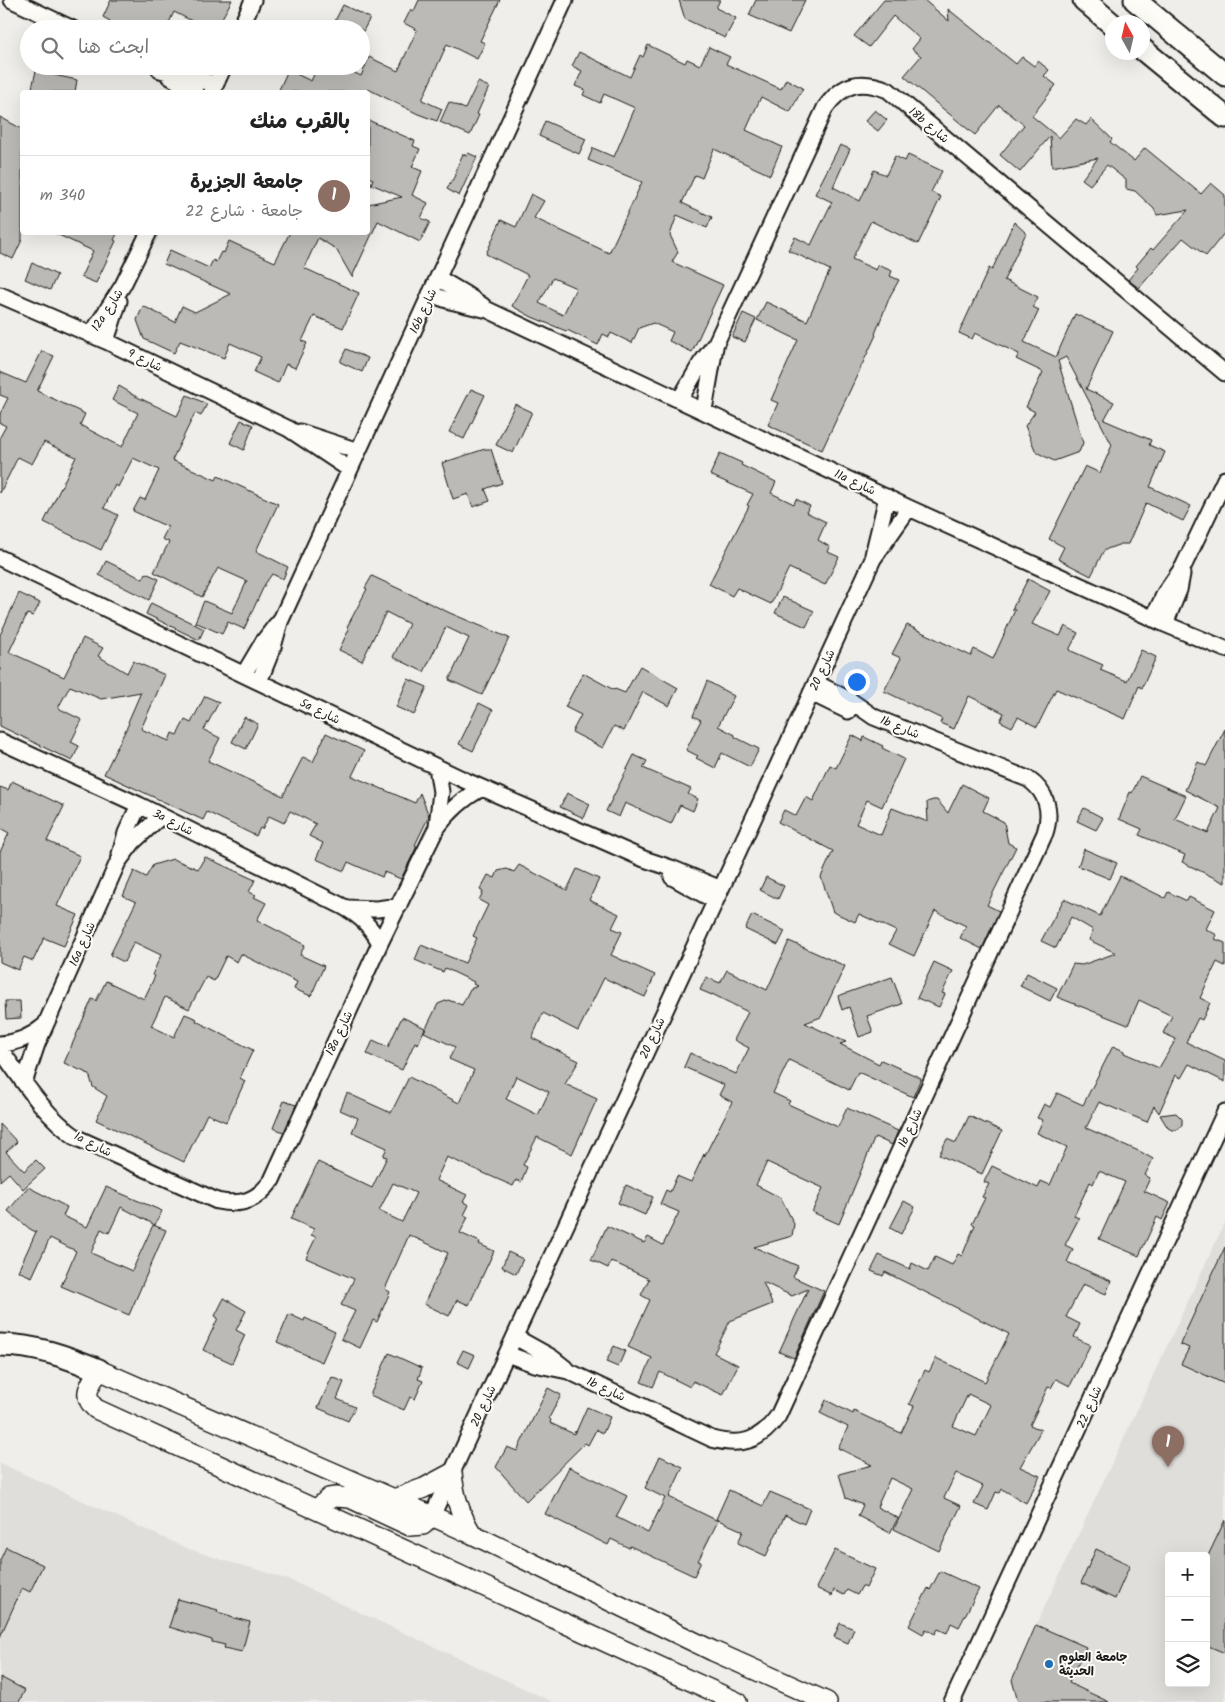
<!DOCTYPE html>
<html lang="ar">
<meta charset="utf-8">
<style>
body{margin:0;font-family:Kalam,"Playpen Sans Arabic",sans-serif;background:#f2f2f2;color:#222;direction:rtl}
.controls{position:absolute;right:15px;bottom:15px;display:grid;overflow:hidden;border-radius:5px;box-shadow:0 5px 20px #0002}
.controls button{width:45px;height:45px;display:grid;place-items:center;padding:0;border:0;border-bottom:1px solid #e0e0e0;background:#fff;color:#222;font:25px sans-serif}
.compass{position:absolute;left:1105px;top:15px;width:45px;height:45px;border-radius:50%;background:#fff;box-shadow:0 5px 20px #0002;rotate:352deg}
.you{position:absolute;left:856px;top:681px;width:18px;height:18px;margin:-12px;border:4px solid #fff;border-radius:50%;background:#1a73e8;box-shadow:0 0 0 8px #1a73e833}
.badge{display:grid;place-items:center;width:32px;height:32px;border-radius:50%;background:#1f6fb2;color:#fff;font-size:16px;font-weight:700}
.pin{position:absolute;translate:-50% -41px;filter:drop-shadow(0 1px 2px #0008)}
.pin::after{content:'';position:absolute;top:26px;width:18px;height:15px;background:inherit;clip-path:polygon(0 0,100% 0,50% 100%)}
.list{margin:0;padding:0;list-style:none}
h2{display:flex;justify-content:space-between;align-items:center;height:65px;margin:0;padding:0 20px;font-size:21px}
h2 small{font-size:16px;font-weight:400;color:#767676}
.list li{display:grid;grid-template-columns:32px 1fr auto;gap:15px;align-items:center;box-sizing:border-box;height:80px;padding:0 20px;border-top:1px solid #e0e0e0}
.list b{display:block;font-size:19px;white-space:nowrap}
.list p{margin:0;font-size:16px;white-space:nowrap;color:#767676}
.list em{font-size:16px;font-style:normal;color:#767676}
.icon{flex:none;width:28px;height:28px;fill:none;stroke:currentColor;stroke-width:2;stroke-linecap:round;stroke-linejoin:round}
.map{position:relative;flex:none;width:1225px;height:1702px;overflow:hidden;direction:ltr}
.search{position:absolute;background:#fff;box-shadow:0 5px 20px #0002;left:20px;top:20px;width:350px;height:55px;display:flex;align-items:center;gap:12px;box-sizing:border-box;padding:0 18px;border-radius:28px;color:#767676;font-size:19px}
.panel{position:absolute;background:#fff;box-shadow:0 5px 20px #0002;left:20px;top:90px;width:350px;height:145px;border-radius:5px;direction:rtl}
.map>svg:first-child{display:block}
</style>
<div class="map">
<svg width="1225" height="1702" viewBox="0 0 1225 1702">
<rect width="100%" height="100%" fill="#f0eeea"/>
<filter id="ink" filterUnits="userSpaceOnUse"><feTurbulence type="fractalNoise" baseFrequency=".02" numOctaves="2"/><feDisplacementMap in="SourceGraphic" scale="10" xChannelSelector="R" yChannelSelector="G"/><feConvolveMatrix kernelMatrix="1 2 1 2 8 2 1 2 1" color-interpolation-filters="sRGB"/></filter>
<g filter="url(#ink)">
<!-- built -->
<path fill="#e0deda" fill-rule="evenodd" d="M1225,1222V1702H1109L1069,1683L1036,1625ZM1169,1556H1206V1683H1169Z
M0,1463L186,1548L232,1563L256,1569L292,1581L553,1702H0Z"/>
<!-- building -->
<path fill="#bbbab6" stroke="#1c1c1c" fill-rule="evenodd" d="M111,0H232L216,29H208L174,12L166,29H106L110,21L103,17Z
M419,0H500L480,41L485,43L477,59L447,44L422,100L442,109L437,121L418,114L368,89L366,92H278L288,70L311,81L318,66H341L361,76L369,57L398,71L417,30L404,23L411,9L414,11Z
M679,0H720L716,8L736,18L725,38L685,19Z
M756,0H805L789,33L749,15Z
M884,0H924L949,21L948,9L1016,64L1022,57L1034,66L1038,61L1049,70L1044,76L1056,85L1032,116L1059,138L1076,119L1086,125L1091,119L1112,139L1110,142L1134,161L1145,148L1201,194L1211,183L1225,195V232L1206,256L1183,238L1139,288L1128,280L1138,268L1136,266L1151,248L1153,250L1188,210L1157,215L1154,209L1135,191L1126,189V180L1107,165L1090,185L1082,179L1098,158L1052,167L1050,136L1020,172L1000,155L1024,125L999,105L975,135L942,108L904,76L921,56L912,49L920,39L893,16L869,47L854,36Z
M343,5L370,18L362,33L361,29H331Z
M648,45L685,63L687,59L700,65L709,47L730,57L726,64L781,89L786,79L803,88L790,112L761,97L746,130L782,147L770,175L714,149L702,178L695,175L682,203L712,217L707,228L677,215L670,235L678,252L672,262L723,285L692,352L669,341L673,332L653,323L639,328L632,343L611,333L609,337L603,334L598,345L567,330L566,331L532,317L512,306L528,275L486,254L501,220L516,227L531,194L544,201L534,218L609,253L642,182L588,160L593,148L614,157L635,108L604,94L600,103L583,95L585,90L575,86L582,71L572,66L579,52L630,77L640,55L643,57ZM553,278L576,288L563,315L539,303Z
M36,71L77,80L75,92H31Z
M478,82L489,87L477,114L479,115L470,135L440,122L449,102L465,109Z
M875,110L887,120L878,131L865,121Z
M0,117L22,129V240L13,259L0,253Z
M368,120L415,141L413,146L420,149L412,167L422,171L412,195L428,203L421,218L430,222L420,242L378,221L352,277L336,249L318,238L304,268L359,293L343,328L314,316L302,341L307,343L295,368L286,364L278,383L254,372L261,357L230,343L224,358L180,341L174,353L144,339L137,320L143,306L175,322L182,306L195,312L231,294L164,264L170,250L209,268L213,260L216,262L221,252L224,253L229,241L275,262L290,232H368V204L402,197L371,184L373,179L368,177Z
M545,121L586,139L579,154L539,136Z
M840,145L850,149L833,187L860,201L874,170L886,175L895,156L905,161L908,155L942,171L931,192L941,197L918,244L871,221L852,259L876,270L878,265L892,271L890,276L899,280L890,296L875,334L876,335L822,450L768,425L778,403L771,400L798,340L757,320L766,302L807,321L830,270L788,250L795,237L811,245L832,202L815,194Z
M468,153L477,157L459,196L447,189L457,172L455,171L463,154L467,156Z
M1014,222L1026,233L1004,280L1038,297L1033,307L1039,310L1024,342L1056,357L1075,314L1113,331L1086,389L1114,402L1104,420L1151,440L1149,445L1165,452L1150,487L1191,506L1183,521L1146,503L1128,544H1121L1107,549L1103,552L1091,576L1058,559L1064,547L1049,539L1085,466L1100,473L1112,445L1066,357L1058,361L1083,443L1079,452L1054,461L1036,452L1025,426L1035,412L1026,407L1043,372L1016,359L1019,354L975,333L972,339L959,333L989,268L992,270Z
M52,232H118L114,240L116,241L96,283L81,277L93,251Z
M32,263L57,275L50,290L25,279Z
M743,313L756,319L745,342L732,337Z
M346,349L368,358L362,372L340,362Z
M42,351L54,356L37,391L85,414L80,425L122,447L138,413L112,400L119,386L131,393V394L177,416L187,395L207,404L201,416L195,413L172,460L216,480L218,476L278,504L256,551L288,567L283,579L272,574L265,584L244,629L228,622L222,634L195,622L204,601L232,613L247,581L218,568L202,597L154,572L169,542L162,539L168,527L133,511L140,498L145,500L159,470L133,458L118,487L115,485L104,508L118,515L101,550L44,522L76,457L44,442L32,464L18,457L0,493V437L6,426L0,423V414L8,398L0,395V372L26,383Z
M471,389L485,395L464,439L449,432Z
M515,404L532,412L513,453L496,445Z
M241,420L253,425L244,450L230,443Z
M485,449H491L502,483L485,489L490,501L473,507L468,494L453,499L442,463Z
M720,453L742,463L741,465L776,482L771,493L794,504L796,499L810,506L806,512L826,522L818,540L830,547L828,552L839,557L825,585L789,568L771,604L737,588L732,596L709,584L749,506L747,505L753,494L710,475Z
M106,561L143,579L146,573L159,579L149,600L99,575Z
M372,576L450,613L509,638L482,695L449,680L469,638L446,627L424,672L393,657L409,624L386,612L362,661L339,650L349,629L347,627L367,589L365,588Z
M1028,579L1050,591L1032,624L1060,636L1065,626L1078,633L1069,650L1103,665L1100,670L1127,681L1141,650L1156,657L1142,688L1139,686L1125,719L1056,689L1037,727L1018,717L1012,727L1000,721L1004,713L969,696L954,729L940,723L942,719L884,691L901,658L892,654L907,625L971,656L974,649L993,659L1015,610L1012,609Z
M19,593L40,603L33,616L27,614L9,652L64,677L83,638L103,648L98,656L127,673L133,661L165,675L141,729L169,741L172,733L177,735L185,720L191,723L205,696L219,702L204,730L220,738L208,761L283,796L303,757L313,762L326,733L364,751L352,776L415,803L420,793L429,816L415,845L417,846L401,879L384,872L382,877L348,862L344,871L316,859L323,843L309,836L316,824L290,811L284,823L269,816L262,829L260,828L256,836L207,812L203,820L104,774L129,723L128,722L141,692L101,699L70,686L58,708L82,720L71,742L79,746L72,761L0,726V635Z
M783,597L814,611L806,627L775,613Z
M151,603L204,629L199,640L146,614Z
M640,666L678,688L669,706L643,692L624,731L614,726L603,748L572,732L581,715L565,707L583,673L614,690L615,689L625,693Z
M408,679L427,687L414,715L396,707Z
M707,681L734,696L718,726L735,735V737L759,749L750,767L722,753L715,768L696,758L698,756L686,750L701,720L693,716Z
M479,703L493,710L473,751L459,744Z
M244,717L258,724L246,749L232,742Z
M1225,729V883L1182,862L1185,855L1139,835L1142,829L1119,819L1130,792L1132,793L1140,776L1186,796L1175,819L1208,833L1220,808L1185,790L1198,762L1206,766Z
M852,735L863,741L864,737L883,746L882,748L904,759L882,807L867,800L856,824L881,835L892,808L928,822L927,802L933,800H937L948,813L962,784L989,798L983,811L1004,822L1008,843L1016,847L987,905L999,911L982,949L960,938L966,926L935,911L914,956L889,944L896,931L859,914L855,922L833,912L821,877L833,851L778,822L784,810L796,816L806,797L813,801L830,765L836,768Z
M634,755L647,761L643,768L691,789L688,794L698,799L693,811L680,805L671,824L625,803L619,817L606,811Z
M12,781L64,806L47,841L80,856L57,906L78,915L64,946L44,938L33,961L24,957L18,970L0,962V852L9,833L0,828V787L8,790Z
M567,793L590,804L584,818L560,807Z
M1084,808L1103,818L1096,830L1077,821Z
M1084,849L1117,863L1110,879L1078,866Z
M205,857L255,880L249,892L256,895L254,897L266,903L257,920L305,945L300,955L324,966L311,996L294,989L297,982L241,954L237,962L226,956L214,981L206,977L189,1009L165,997L151,1026L174,1037L185,1014L197,1019L196,1021L253,1050L240,1078L245,1081L226,1122L207,1114L184,1162L96,1120L107,1096L93,1087L89,1074L64,1063L92,999L96,1001L106,981L144,999L155,976L152,975L161,955L134,942L124,962L110,955L136,902L123,896L134,871L146,877L153,865L173,859L198,869Z
M519,865L567,890L577,869L599,879L589,900L619,914L612,928L622,932L611,955L655,975L645,997L604,978L578,1031L543,1013L532,1038L579,1061L565,1084L597,1099L572,1154L537,1137L523,1165L527,1167L521,1182L516,1180L513,1186L447,1157L436,1180L467,1195L463,1202L469,1205L464,1215L468,1217L460,1233L480,1242L479,1244L494,1251L469,1305L457,1300L449,1316L424,1304L448,1253L409,1235L385,1289L390,1292L377,1322L373,1320L360,1348L341,1339L355,1311L341,1305L354,1279L306,1258L316,1237L311,1235L314,1229L291,1219L318,1162L372,1188L387,1157L383,1156L387,1148L352,1132L358,1118L340,1110L347,1093L391,1113L409,1077L459,1103L474,1070L449,1059L455,1047L424,1032L438,1004L448,1000L462,1005L470,989L477,986L473,984L474,982L445,968L443,972L415,960L421,945L465,963L477,938L473,936L488,905L479,900L483,892L480,890L488,875L495,878L498,871L507,869L514,872ZM516,1076L549,1092L538,1115L506,1099ZM393,1183L416,1193L402,1222L379,1211Z
M1120,876L1165,898L1168,892L1187,901L1189,897L1215,910L1206,929L1217,935L1215,939L1225,943V966L1217,962L1200,998L1210,1003L1202,1020L1198,1018L1186,1042L1225,1061V1082L1189,1064L1181,1078L1176,1075L1159,1113L1154,1106L1147,1122L1099,1102L1086,1128L1141,1152L1153,1159L1145,1175L1150,1178L1144,1191L1170,1203L1162,1220L1157,1217L1139,1256L1099,1239L1125,1182L1099,1171L1093,1184L1090,1182L1074,1216L1079,1218L1065,1245L1073,1249L1067,1262L1111,1281L1106,1294L1083,1284L1066,1317L1080,1324L1074,1337L1090,1345L1070,1386L1056,1379L1051,1388L1048,1387L1030,1425L1041,1430L1020,1467L1040,1476L1026,1503L1002,1489L1000,1493L996,1492L988,1510L974,1504L983,1486L956,1473L944,1498L961,1506L939,1551L894,1529L913,1489L890,1478L877,1507L898,1518L890,1533L858,1516L863,1505L846,1498L839,1474L872,1465L838,1448L848,1427L820,1413L826,1400L853,1414L854,1411L901,1433L914,1406L909,1404L925,1370L929,1372L936,1358L985,1382L1009,1334L885,1272L883,1276L871,1271L879,1255L910,1269L912,1263L928,1271L935,1257L952,1265L958,1254L962,1256L975,1225L972,1224L985,1198L982,1197L989,1184L984,1182L992,1166L1038,1188L1041,1181L1050,1185L1067,1147L1037,1133L1043,1120L1037,1118L1044,1104L1050,1107L1057,1093L1083,1105L1113,1046L1124,1051V1053L1159,1068L1176,1039L1163,1033L1172,1016L1139,1000L1128,1025L1057,997L1073,964L1082,965L1116,953L1089,940L1093,930L1071,917L1056,948L1041,941L1064,899L1100,916ZM968,1394L991,1405L976,1436L953,1426Z
M766,877L784,886L778,899L760,890Z
M752,915L785,931L778,945L745,929Z
M789,941L845,966L821,1017L805,1023L846,1042L840,1044L879,1064L881,1060L921,1078L913,1097L858,1072L849,1090L789,1060L773,1093L790,1101L788,1104L838,1127L847,1108L898,1131L892,1145L875,1137L839,1224L812,1212L823,1188L767,1162L756,1185L781,1198L794,1224L792,1236L754,1247L798,1266L793,1277L824,1291L794,1358L779,1352L808,1289L792,1296L763,1282L772,1304L730,1321L714,1353L738,1365L723,1395L693,1381L690,1387L660,1372L653,1387L641,1382L652,1358L628,1347L650,1300L641,1295L649,1279L611,1261L608,1268L591,1260L607,1226L644,1243L648,1237L663,1245L679,1212L660,1204L666,1190L670,1192L677,1176L691,1182L704,1154V1157L732,1102L719,1095L724,1085L684,1067L690,1053L736,1074L749,1048L734,1040L748,1012L712,994V995L700,990L706,977L720,983L727,970L767,990Z
M934,962L953,971L942,993L945,994L939,1007L917,998Z
M1027,973L1057,988L1050,1001L1020,986Z
M892,977L902,1004L867,1016L873,1032L859,1037L849,1007L842,1010L838,996Z
M5,1001H20L21,1018L6,1019Z
M402,1017L425,1028L418,1044L415,1042L402,1070L367,1054L373,1040L388,1047Z
M284,1101L296,1105L284,1132L273,1128Z
M1176,1113L1182,1119V1124L1180,1128L1176,1130H1172L1168,1128L1160,1115Z
M969,1116L1002,1131L982,1174L939,1155L947,1139L956,1143Z
M0,1124L17,1142L6,1152L24,1171L36,1160L45,1169L23,1189L9,1173L0,1181Z
M626,1185L653,1197L645,1215L618,1203Z
M28,1187L67,1207L63,1216L87,1227L106,1187L162,1211L155,1225L121,1207L109,1233L101,1229L91,1253L132,1271L153,1225L166,1230L129,1315L61,1286L76,1251L50,1238L32,1277L18,1271L36,1232L30,1229L8,1211Z
M904,1201L915,1207L901,1234L890,1228Z
M1225,1247V1384L1181,1364L1189,1348L1180,1344Z
M508,1252L523,1259L516,1274L502,1267Z
M224,1298L246,1311L236,1330L245,1335L232,1363L203,1350L218,1318L215,1316Z
M289,1314L304,1321L305,1318L335,1332L322,1362L277,1342Z
M614,1346L625,1351L618,1367L606,1362Z
M463,1350L475,1355L469,1368L457,1362Z
M389,1353L422,1368L418,1379L423,1381L415,1399L410,1397L404,1410L370,1395Z
M332,1377L344,1382L337,1399L355,1407L348,1421L318,1408Z
M548,1388L561,1395L549,1418L551,1420L550,1423L574,1434L575,1431L576,1432L587,1407L610,1417L603,1433L596,1430L588,1445L585,1443L526,1501L496,1467L507,1447L517,1451Z
M660,1456L683,1467L669,1497L718,1521L698,1561L701,1562L694,1576L630,1546L629,1548L611,1539L608,1545L545,1514L569,1467L627,1496L616,1517L648,1533L665,1498L645,1488Z
M729,1490L763,1506L770,1492L810,1509L804,1524L785,1515L766,1556L738,1543L743,1531L716,1519Z
M1225,1520V1653L1206,1645V1560Z
M6,1547L43,1565L30,1592L22,1588L0,1637V1560Z
M1096,1549L1130,1565L1115,1599L1081,1583Z
M835,1550L875,1569L866,1588L862,1586L857,1595L847,1590L844,1595L834,1590L832,1596L816,1588Z
M940,1571L979,1589L959,1627L951,1623L947,1633L938,1629L935,1634L926,1629L923,1634L909,1626L928,1588L930,1590Z
M178,1599L218,1610L217,1612L231,1616L230,1617L250,1622L242,1652L224,1648L225,1645L212,1642V1640L169,1627Z
M840,1623L854,1629L848,1643L834,1637Z
M1036,1625L1086,1647L1069,1683L1109,1702H1018L1012,1680Z
M0,1677L25,1690L19,1702H0Z"/>
<g fill="none" stroke-linecap="round" stroke-linejoin="round">
<!-- minor casing -->
<g stroke="#1c1c1c" stroke-width="19">
<path id="minor" d="M12,0L73,29
M240,29L253,0
M160,70L216,84
M169,76L196,92
M212,92L224,66
M438,278L465,294L483,306
M430,294L450,301L488,310L909,508L1165,624L1225,649
M0,295L106,341L289,429L349,469
M91,335L123,285L149,232
M106,341L119,301
M680,399L701,363L716,343L825,108C843,83 860,79 888,90L1225,373
M704,410L715,347
M300,432L358,451
M873,555L887,497
M0,558L464,780L644,859L671,868L721,889
M1153,619L1165,593L1183,567L1225,479
M1165,624L1179,590L1182,574
M244,674L263,642L276,625
M259,682L273,647L280,622L565,0
M811,693L848,711
M0,741L139,805L344,907C361,916 371,927 380,943
M437,767L441,792L437,826
M120,854L126,833L139,805
M672,877L715,901
M348,908L377,909L399,906
M0,1044C17,1043 31,1037 44,1026
M0,1049C24,1082 43,1114 77,1138L217,1201C242,1206 257,1201 272,1180L380,943L436,829C449,811 463,798 482,788
M24,1083L37,1044L118,862L133,842L161,816
M515,1337L551,1357L565,1368
M507,1354L534,1364L568,1371L712,1439C742,1447 760,1441 778,1416L1045,833C1052,811 1047,792 1028,779L874,717L851,701L816,683
M432,1516L873,559L909,508
M952,1702L1225,1112"/>
</g>
<!-- tertiary casing -->
<g stroke="#1c1c1c" stroke-width="22">
<path id="tertiary" d="M394,1499L424,1488L452,1473C454,1495 460,1515 472,1534
M317,1509L329,1498L336,1497L350,1498L410,1526L423,1525L432,1516
M737,1702L96,1409C80,1395 91,1384 99,1370L394,1499L472,1534L713,1651L827,1702"/>
</g>
<!-- secondary casing -->
<g stroke="#1c1c1c" stroke-width="25">
<path id="secondary" d="M1084,0L1112,24
M1135,0L1225,75
M1142,49L1225,117
M0,1345C35,1345 67,1357 99,1370"/>
</g>
<!-- minor -->
<use href="#minor" stroke="#fdfcf7" stroke-width="15"/>
<!-- tertiary -->
<use href="#tertiary" stroke="#fdfcf7" stroke-width="19"/>
<!-- secondary -->
<use href="#secondary" stroke="#fdfcf7" stroke-width="21"/>
</g>
</g>
<!-- markers -->
<circle fill="#1f6fb2" stroke="#fdfcf7" stroke-width="2" cx="1049" cy="1664" r="5"/>
<g text-anchor="middle" stroke-width="4" stroke-linejoin="round" paint-order="stroke">
<!-- street labels -->
<g font-size="12" fill="#1c1c1c" stroke="#fdfcf7">
<text transform="translate(929 125) rotate(40)" y="4">18b شارع</text>
<text transform="translate(107 310) rotate(-57)" y="4">12a شارع</text>
<text transform="translate(423 311) rotate(-65)" y="4">16b شارع</text>
<text transform="translate(145 360) rotate(26)" y="4">شارع 9</text>
<text transform="translate(855 482) rotate(25)" y="4">11a شارع</text>
<text transform="translate(822 670) rotate(-65)" y="4">شارع 20</text>
<text transform="translate(320 711) rotate(26)" y="4">5a شارع</text>
<text transform="translate(900 727) rotate(22)" y="4">1b شارع</text>
<text transform="translate(173 822) rotate(27)" y="4">3a شارع</text>
<text transform="translate(82 944) rotate(-66)" y="4">16a شارع</text>
<text transform="translate(339 1033) rotate(-65)" y="4">18a شارع</text>
<text transform="translate(652 1038) rotate(-65)" y="4">شارع 20</text>
<text transform="translate(910 1128) rotate(-65)" y="4">1b شارع</text>
<text transform="translate(93 1144) rotate(27)" y="4">1a شارع</text>
<text transform="translate(606 1389) rotate(25)" y="4">1b شارع</text>
<text transform="translate(483 1406) rotate(-65)" y="4">شارع 20</text>
<text transform="translate(1089 1407) rotate(-66)" y="4">شارع 22</text>
</g>
<!-- poi labels -->
<g font-size="12" font-weight="bold" fill="#1c1c1c" stroke="#fdfcf7" text-anchor="start">
<text x="1059" y="1661">جامعة العلوم<tspan x="1059" dy="14">الحديثة</tspan></text>
</g>
</g>
</svg>
<div class="controls">
<button>+</button>
<button>−</button>
<button><svg class="icon" aria-label="layers" viewBox="0 0 24 24"><path d="M12 4l9 5-9 5-9-5zM3 14l9 5 9-5"/></svg></button>
</div>
<svg class="compass" viewBox="-18 -18 36 36"><path d="M0-13l5 13h-10z" fill="#e53935"/><path d="M0 13l5-13h-10z" fill="#767676"/></svg>
<div class="you"></div>
<div class="pin badge" style="left:1168px;top:1467px;background:#8d6e63">1</div>
<div class="search"><svg class="icon" aria-label="search" viewBox="0 0 24 24"><circle cx="10" cy="10" r="6"/><path d="M15 15l6 6"/></svg>ابحث هنا</div>
<section class="panel">
<h2>بالقرب منك<small></small></h2>
<ul class="list">
<li><span class="badge" style="background:#8d6e63">1</span><div><b>جامعة الجزيرة</b><p>جامعة · شارع 22</p></div><em>340 m</em></li>
</ul>
</section>
</div>
